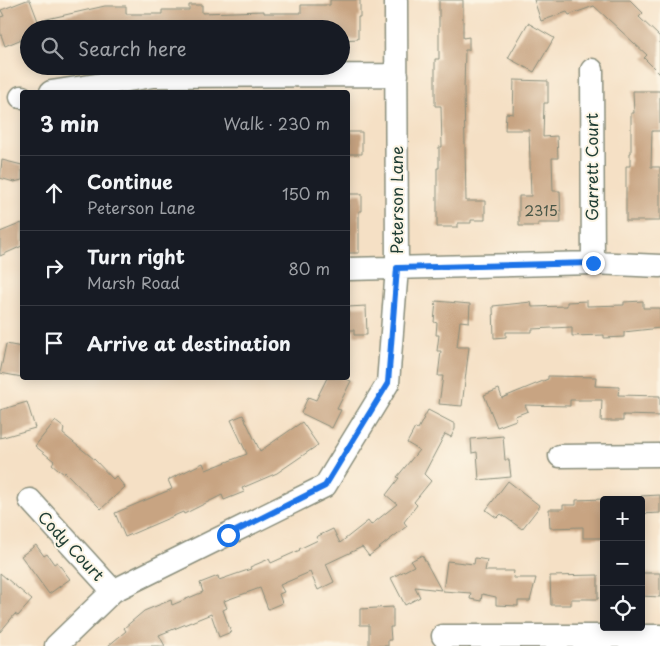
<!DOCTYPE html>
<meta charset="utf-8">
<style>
body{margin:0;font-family:"Playpen Sans",sans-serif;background:#242831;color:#f1f3f6}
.controls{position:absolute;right:15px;bottom:15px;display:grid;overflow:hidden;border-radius:5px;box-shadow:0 2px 12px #0003}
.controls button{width:45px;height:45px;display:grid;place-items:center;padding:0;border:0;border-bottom:1px solid #363941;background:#171b24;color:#f1f3f6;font:25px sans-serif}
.stop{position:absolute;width:15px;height:15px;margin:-11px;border:4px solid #1a73e8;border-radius:50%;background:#fff}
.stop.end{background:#1a73e8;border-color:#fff;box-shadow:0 1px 5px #0008}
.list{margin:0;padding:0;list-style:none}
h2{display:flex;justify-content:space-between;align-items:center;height:65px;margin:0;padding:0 20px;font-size:21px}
h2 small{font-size:16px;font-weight:400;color:#9ea1a6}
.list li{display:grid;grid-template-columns:32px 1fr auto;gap:15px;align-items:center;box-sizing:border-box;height:75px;padding:0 20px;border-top:1px solid #363941}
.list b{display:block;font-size:19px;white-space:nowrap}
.list p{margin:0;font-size:16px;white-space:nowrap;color:#9ea1a6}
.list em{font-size:16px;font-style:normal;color:#9ea1a6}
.icon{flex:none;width:28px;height:28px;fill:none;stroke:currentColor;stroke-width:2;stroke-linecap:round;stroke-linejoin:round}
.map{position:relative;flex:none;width:660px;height:646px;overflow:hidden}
.search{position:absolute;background:#171b24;box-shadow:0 2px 12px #0003;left:20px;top:20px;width:330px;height:55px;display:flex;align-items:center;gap:12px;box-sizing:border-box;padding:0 18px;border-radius:28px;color:#9ea1a6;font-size:19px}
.panel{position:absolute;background:#171b24;box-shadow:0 2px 12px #0003;left:20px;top:90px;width:330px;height:290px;border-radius:5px}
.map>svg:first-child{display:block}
</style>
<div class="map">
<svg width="660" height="646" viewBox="0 0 660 646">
<rect width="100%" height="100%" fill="#fcf5e5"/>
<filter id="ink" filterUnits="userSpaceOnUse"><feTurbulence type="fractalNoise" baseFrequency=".02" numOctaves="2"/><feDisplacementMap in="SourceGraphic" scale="10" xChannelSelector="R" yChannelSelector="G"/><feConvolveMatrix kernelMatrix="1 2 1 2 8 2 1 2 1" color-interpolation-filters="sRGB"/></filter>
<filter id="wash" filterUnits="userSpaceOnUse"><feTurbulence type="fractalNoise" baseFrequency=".0096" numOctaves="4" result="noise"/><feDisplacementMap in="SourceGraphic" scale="20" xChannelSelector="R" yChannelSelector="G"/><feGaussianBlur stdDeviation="1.12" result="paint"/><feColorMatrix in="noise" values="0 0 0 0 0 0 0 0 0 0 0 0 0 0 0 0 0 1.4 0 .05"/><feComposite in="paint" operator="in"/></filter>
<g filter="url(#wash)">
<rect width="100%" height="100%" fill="#f5e0c5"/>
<g id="blocks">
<!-- building -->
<path fill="#c8a482" d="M27,0H30L38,21L105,6H126V14H162V10H189V5H202V13L264,11V13H301V5H330V0H360V17H358V39L341,40V29H29V36L5,46L0,32V17L4,16L1,10Z
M439,0H463V38L469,37V50H465L464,90L466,201H485V220H471V223H458V227H437V168H439V147H442L441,106H435V59H439Z
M534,0H630L643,13L639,17L660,37V74L644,58L647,55L594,6L569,15L567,12L541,21Z
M528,23L554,38L534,72L508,58Z
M514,80L548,81V103H544L543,137L557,136L558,158H552L553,191H560L561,223H538V226H519V196H531L529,130H505L506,113L513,114Z
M633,91H660V131H652L651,167H660V221H626V166H630V153H631V113H634Z
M348,132H362V154H348Z
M2,160L22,165V180L14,182L0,178Z
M348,194H362V211H359V253H348Z
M22,223V246L0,256V232Z
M436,301L470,304L469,322L460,321L457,347H469L462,406L439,404L443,376H438L441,351H437L439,335H436L437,323L434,322Z
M587,301V306L624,305V302L643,301V308H660V328L624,332V337L604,338V335L572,336V327L532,329V332H506V337L494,338L493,306L531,302L532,307L567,306V302Z
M366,306L367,335H354V330H348V307Z
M6,344L22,347V377L0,373Z
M548,376L596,377L595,386L619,387L618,395L660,396V416L623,415V421H601L602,400H570V406L525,405L528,411L515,416L516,420L497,427L484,395L499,389L502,398L548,379Z
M327,378H344L351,381L337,409L341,410L332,428L301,413L308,397L316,400Z
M27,402L35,428L0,438V410Z
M428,410L455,424V429L451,437L445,434L424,474L431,481L414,502L417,505L404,522L407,526L369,556L362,547L326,564L334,582L318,590L310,572L280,585L284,592L279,594L282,603L268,609L260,588L224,601L227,608L223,610L231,632L219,637L211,614L159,635L165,646H108L126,631L124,628L144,611L171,600L172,605L203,592L200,583L218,576L219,580L251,569L250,567L269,559L271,563L300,550L299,549L318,540L316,537L333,529L340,543L368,521L371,525L397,504L386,495L399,478L397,477L419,450L407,443L415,428L418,429Z
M243,415L260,451L302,422L318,445L277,473L242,488L244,492L224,500L222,495L184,514L183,512L125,537L115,513L172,489L168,480L203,463L206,470L247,454L231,420Z
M55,421L64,428L63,434L94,459L113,479L116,476L125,487L101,509L65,472L64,474L52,464L54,461L35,446Z
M503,436L505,460H509L511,477L479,480L477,452L472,453L471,439Z
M508,481L540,506L522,529L501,514L497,518L486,510Z
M660,495V513L641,514V496Z
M604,499V538H583V527L550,528L549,509H563V505H576V500Z
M36,545L44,556L47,554L54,564L57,562L70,579L49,594L21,556Z
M422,555L441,590L415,587L420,597L405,605L391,578L414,566L411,561Z
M475,558L487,560L485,571H514L513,578H536L530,601H518V606L496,605V597L482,594L481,601L470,599L471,593L443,591L447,561L474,564Z
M0,573L32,600L18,616L15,614L0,632Z
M641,573H660V597L641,596Z
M598,575V599H571V605H551L550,576Z
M393,607V627H390L391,640H388V646H369V625H360V609Z"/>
</g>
</g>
<g filter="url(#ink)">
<use href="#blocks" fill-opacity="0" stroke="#8a8e7c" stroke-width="1"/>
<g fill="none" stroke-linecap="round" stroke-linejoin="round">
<!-- minor casing -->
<g stroke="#8a8e7c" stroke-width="25">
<path id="minor" d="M592,70L593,263
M51,92L154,76L397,75
M21,97H22
M348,269L593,263L660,266
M560,456L660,455
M30,500L113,591
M443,636H660
M56,646L113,591L325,486L388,383L397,268L396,0"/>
</g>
<!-- minor -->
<use href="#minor" stroke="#fff" stroke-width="22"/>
</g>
</g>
<g fill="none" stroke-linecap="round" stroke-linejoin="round" filter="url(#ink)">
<!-- route -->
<path stroke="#1a73e8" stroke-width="6" d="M228,535L325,486L388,383L397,268L593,263"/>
</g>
<g text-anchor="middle" stroke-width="4" stroke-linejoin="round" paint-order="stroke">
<!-- number labels -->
<g font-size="14" fill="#495748">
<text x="541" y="216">2315</text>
</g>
<!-- street labels -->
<g font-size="16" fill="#1f3d34" stroke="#fcf5e5">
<text transform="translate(592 167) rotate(-90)" y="6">Garrett Court</text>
<text transform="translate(397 200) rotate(-90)" y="6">Peterson Lane</text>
<text transform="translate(71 546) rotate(47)" y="6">Cody Court</text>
</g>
</g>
</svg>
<div class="controls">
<button>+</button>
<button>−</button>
<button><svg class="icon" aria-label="locate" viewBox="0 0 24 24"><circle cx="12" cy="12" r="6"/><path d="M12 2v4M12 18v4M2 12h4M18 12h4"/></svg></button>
</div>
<div class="stop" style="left:228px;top:535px"></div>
<div class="stop end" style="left:593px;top:263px"></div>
<div class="search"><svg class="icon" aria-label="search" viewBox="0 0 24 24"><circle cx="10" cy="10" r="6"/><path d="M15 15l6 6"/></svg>Search here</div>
<section class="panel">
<h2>3 min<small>Walk · 230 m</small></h2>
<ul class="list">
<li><svg class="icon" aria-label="ahead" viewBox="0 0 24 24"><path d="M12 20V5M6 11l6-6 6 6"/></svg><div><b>Continue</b><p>Peterson Lane</p></div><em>150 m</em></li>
<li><svg class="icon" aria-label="right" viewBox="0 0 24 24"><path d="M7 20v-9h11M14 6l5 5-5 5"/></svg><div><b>Turn right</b><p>Marsh Road</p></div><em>80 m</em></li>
<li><svg class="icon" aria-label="arrive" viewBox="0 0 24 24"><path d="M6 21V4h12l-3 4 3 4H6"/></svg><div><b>Arrive at destination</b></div></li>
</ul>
</section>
</div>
